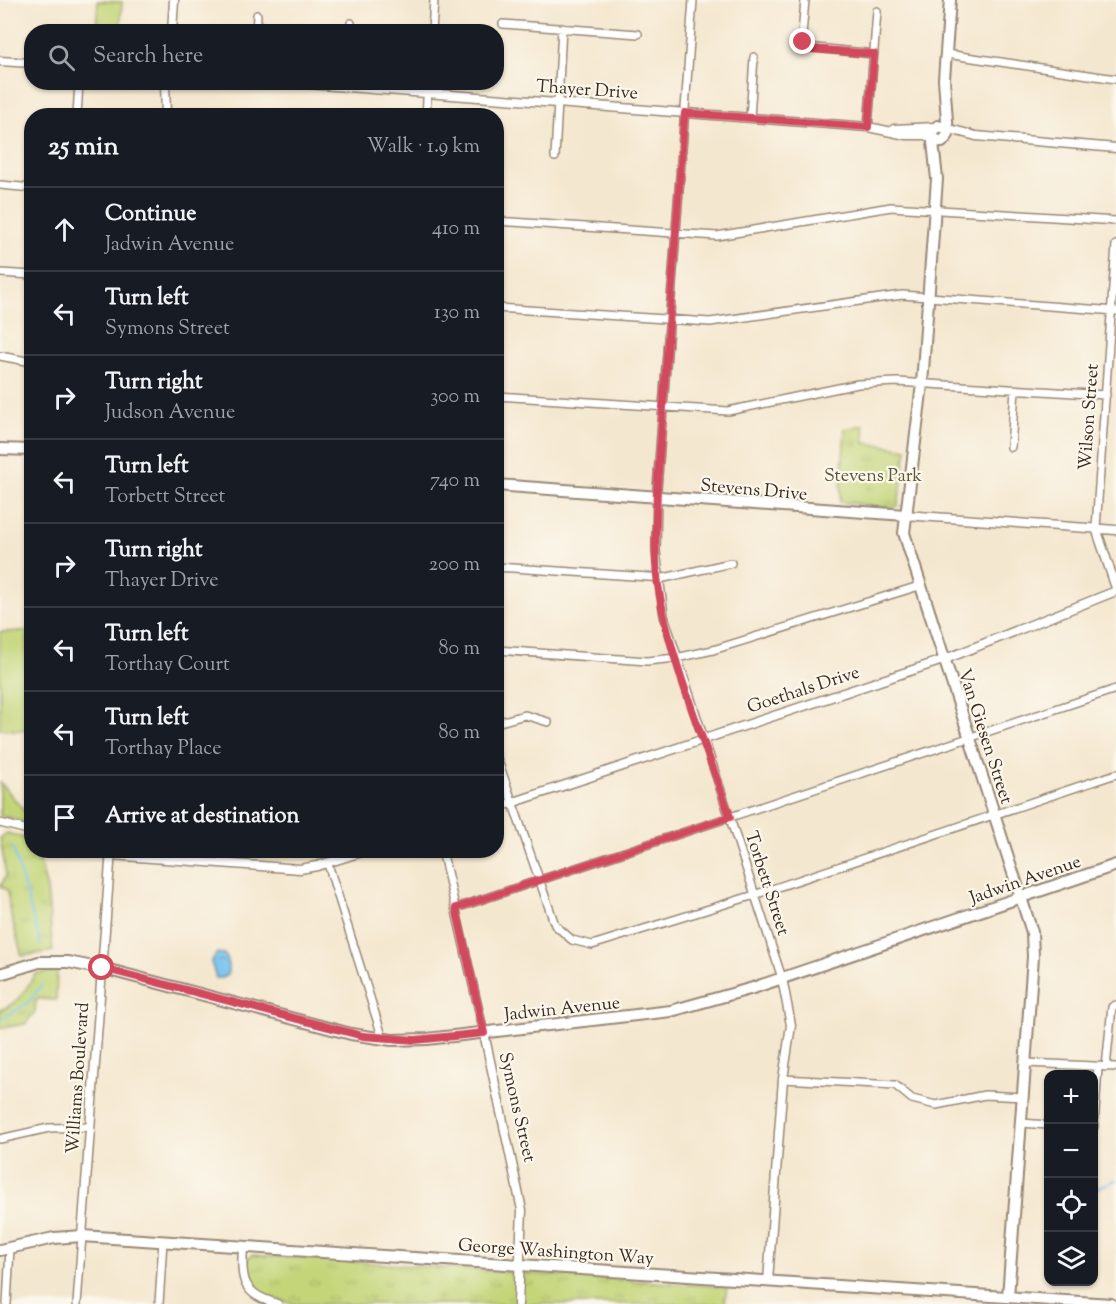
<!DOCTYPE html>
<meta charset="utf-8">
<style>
body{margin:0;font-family:"Sorts Mill Goudy",serif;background:#20242c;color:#f1f3f6}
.controls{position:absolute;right:18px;bottom:18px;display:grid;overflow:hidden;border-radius:12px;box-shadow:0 2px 4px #0004}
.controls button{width:54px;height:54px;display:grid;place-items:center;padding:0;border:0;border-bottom:2px solid #363941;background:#171b24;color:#f1f3f6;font:30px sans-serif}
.stop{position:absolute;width:18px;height:18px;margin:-14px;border:4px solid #d1495b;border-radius:50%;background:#fff}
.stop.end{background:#d1495b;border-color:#fff;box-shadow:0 2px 6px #0008}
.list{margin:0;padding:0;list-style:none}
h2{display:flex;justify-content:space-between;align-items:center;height:78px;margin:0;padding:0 24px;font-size:26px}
h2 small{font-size:20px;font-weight:400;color:#9ea1a6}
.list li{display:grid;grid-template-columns:39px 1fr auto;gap:18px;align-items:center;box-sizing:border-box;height:84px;padding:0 24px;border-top:2px solid #363941}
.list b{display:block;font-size:22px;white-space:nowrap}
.list p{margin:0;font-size:20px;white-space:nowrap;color:#9ea1a6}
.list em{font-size:20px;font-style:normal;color:#9ea1a6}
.icon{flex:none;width:33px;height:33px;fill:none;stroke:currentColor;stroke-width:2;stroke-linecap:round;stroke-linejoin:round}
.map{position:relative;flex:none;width:1116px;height:1304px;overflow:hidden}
.search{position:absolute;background:#171b24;box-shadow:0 2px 4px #0004;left:24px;top:24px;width:480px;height:66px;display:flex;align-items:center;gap:15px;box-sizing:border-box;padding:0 21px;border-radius:24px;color:#9ea1a6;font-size:22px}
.panel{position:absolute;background:#171b24;box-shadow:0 2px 4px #0004;left:24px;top:108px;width:480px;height:750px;border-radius:24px}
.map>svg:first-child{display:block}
</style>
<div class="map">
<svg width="1116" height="1304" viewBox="0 0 1116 1304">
<defs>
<pattern id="park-tufts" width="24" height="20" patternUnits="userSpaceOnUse" patternTransform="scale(1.5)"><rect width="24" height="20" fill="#c3d578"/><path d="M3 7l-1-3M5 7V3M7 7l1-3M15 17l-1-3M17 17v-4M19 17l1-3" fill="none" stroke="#a8b767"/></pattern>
<pattern id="water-ripples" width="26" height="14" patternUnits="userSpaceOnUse" patternTransform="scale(1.5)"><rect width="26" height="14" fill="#73c1ed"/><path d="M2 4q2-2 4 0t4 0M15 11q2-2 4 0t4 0" fill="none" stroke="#609dbf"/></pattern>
</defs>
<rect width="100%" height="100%" fill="#fbf7ec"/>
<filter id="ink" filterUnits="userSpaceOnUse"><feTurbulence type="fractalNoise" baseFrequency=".0167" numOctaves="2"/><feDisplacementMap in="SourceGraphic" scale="12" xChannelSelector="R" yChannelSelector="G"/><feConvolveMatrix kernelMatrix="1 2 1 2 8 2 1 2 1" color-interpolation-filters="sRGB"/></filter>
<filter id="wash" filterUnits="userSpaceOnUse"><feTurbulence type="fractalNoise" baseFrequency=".008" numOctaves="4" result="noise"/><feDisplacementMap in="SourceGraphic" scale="24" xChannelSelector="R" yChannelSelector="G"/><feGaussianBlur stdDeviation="1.35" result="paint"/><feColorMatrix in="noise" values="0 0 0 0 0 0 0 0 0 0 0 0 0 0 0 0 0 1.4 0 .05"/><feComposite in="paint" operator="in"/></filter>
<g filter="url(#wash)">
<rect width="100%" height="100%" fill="#f4e7cf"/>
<!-- grass -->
<path fill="#c3d578" stroke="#7f804b" stroke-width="1.5" d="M98,1L122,2L120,31H96Z
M28,631L26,669L31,670V731L0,729V632Z"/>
<!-- park -->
<path fill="url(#park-tufts)" stroke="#7f804b" stroke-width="1.5" d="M864,425L865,443L907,449L898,505L894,508L840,502L845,429Z
M0,782L31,819L30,824L0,816Z
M7,833L31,840L32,850L37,851L47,889L53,951L22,956L9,908L8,891L1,886L6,875L0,838Z
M57,971L56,1000L36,999L35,1012L25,1024L0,1028V1010C18,1004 26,990 35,974Z
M252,1255L727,1287L725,1304H294C268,1297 244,1292 247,1259Z"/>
<!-- water -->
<path fill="url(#water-ripples)" stroke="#577686" stroke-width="1.5" d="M217,953L224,954L228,960V973L223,978H216L211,962Z"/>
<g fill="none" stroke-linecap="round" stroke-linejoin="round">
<!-- stream -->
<path stroke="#73c1ed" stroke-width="2" d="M13,848L41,945
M0,1020L28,1003L42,985
M1094,1189L1116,1180"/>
</g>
</g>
<g filter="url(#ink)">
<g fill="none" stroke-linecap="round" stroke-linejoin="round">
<!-- minor casing -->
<g stroke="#988876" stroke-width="10">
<path id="minor" d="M693,0L657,489L656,551L664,616L782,978
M805,0L802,35L807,47L874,54
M503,24L638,34
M256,32L257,15
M351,32V23
M432,32L434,0
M946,54L1116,79
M77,116L79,82
M426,116L428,82
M750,118L754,57
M868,127L877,11
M555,157L562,28
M0,185L32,188
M496,221L717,236L891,207L1116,221
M0,273L32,275
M496,308L710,322L902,295L1116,311
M0,356L32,362
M496,396L728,411L858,384L897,382L1106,395
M1011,447L1015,390
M1096,528L1116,245
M496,567L664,578L731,563
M496,650L647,661L676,658L713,650L919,586
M496,723L525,715L548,722
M496,755L555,925L572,940L592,945L748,897L1116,774
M0,823L32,831
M97,850L111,855
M442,850L484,1033
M328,864L383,1039
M456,908L1116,689
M1026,1063L1116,1067
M1106,1067L1112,1007L1116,1005
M783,1079L895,1085L912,1099L936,1105L985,1095L1023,1097
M1021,1123L1048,1125
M1094,1127L1098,1067
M0,1139L49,1128L89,1127
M7,1304L10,1248
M77,1304L82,1236
M159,1304L163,1241"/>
</g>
<!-- tertiary casing -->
<g stroke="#988876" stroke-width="11">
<path id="tertiary" d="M172,32L174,0
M0,61L32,63
M165,82L166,116
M282,82L868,127L906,135H925L934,139
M946,128L976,136L1116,148
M894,129L936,127
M905,515L1116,530
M1096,528L1116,588
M496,808L943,660L1116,591
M111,855L300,869L317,866L368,850
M484,1033L522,1210L518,1304
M82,1236L111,850
M243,1247C241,1280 242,1294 277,1304
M768,1281L783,1079L791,1025L782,978"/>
</g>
<!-- secondary casing -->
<g stroke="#988876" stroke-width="14">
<path id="secondary" d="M946,128L938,126L932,133L937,179L922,384L904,533L1032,932L1033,957L1008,1297
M934,139L942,142L948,135L944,79L950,0
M0,449L32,450
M496,485L905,515"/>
</g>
<!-- primary casing -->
<g stroke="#988876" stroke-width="14">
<path id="primary" d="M0,974L39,962H68L113,971L351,1034L392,1040L427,1039L671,1011L753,988L1116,865
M0,1250L54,1238L82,1236L1111,1304"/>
</g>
<!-- minor -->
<use href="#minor" stroke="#fff" stroke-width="7"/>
<!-- tertiary -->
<use href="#tertiary" stroke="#fff" stroke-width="8"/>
<!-- secondary -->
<use href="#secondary" stroke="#fff" stroke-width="10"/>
<!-- primary -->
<use href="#primary" stroke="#fff" stroke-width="10"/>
</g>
</g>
<g fill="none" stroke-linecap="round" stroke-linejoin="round" filter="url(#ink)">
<!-- route -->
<path stroke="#d1495b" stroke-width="8" d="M102,968L363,1036L415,1040L484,1033L456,908L730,817C706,745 669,659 658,585C654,553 656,521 657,489L684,121L685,113L868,127L874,54L813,49L803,42"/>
</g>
<g text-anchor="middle" stroke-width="4.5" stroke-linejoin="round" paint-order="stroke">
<!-- street labels -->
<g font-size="18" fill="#3b2a1e" stroke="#fbf7ec">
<text transform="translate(587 89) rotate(4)" y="6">Thayer Drive</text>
<text transform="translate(1088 417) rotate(-86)" y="6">Wilson Street</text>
<text transform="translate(754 489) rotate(5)" y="6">Stevens Drive</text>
<text transform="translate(803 689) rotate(-18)" y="6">Goethals Drive</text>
<text transform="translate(986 736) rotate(72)" y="6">Van Giesen Street</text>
<text transform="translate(1025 879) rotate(-19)" y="6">Jadwin Avenue</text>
<text transform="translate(768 883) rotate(72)" y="6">Torbett Street</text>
<text transform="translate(562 1008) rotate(-6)" y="6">Jadwin Avenue</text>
<text transform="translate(77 1078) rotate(-86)" y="6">Williams Boulevard</text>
<text transform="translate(518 1107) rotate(77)" y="6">Symons Street</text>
<text transform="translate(556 1251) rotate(4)" y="6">George Washington Way</text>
</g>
<!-- park labels -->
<g font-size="18" fill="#5d5534" stroke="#fbf7ec">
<text x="873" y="481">Stevens Park</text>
</g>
</g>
</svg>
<div class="controls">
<button>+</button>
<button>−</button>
<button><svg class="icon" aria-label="locate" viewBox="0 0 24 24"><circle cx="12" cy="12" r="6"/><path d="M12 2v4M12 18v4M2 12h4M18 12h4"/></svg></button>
<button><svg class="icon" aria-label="layers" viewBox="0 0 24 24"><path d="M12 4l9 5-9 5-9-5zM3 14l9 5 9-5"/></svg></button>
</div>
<div class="stop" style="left:102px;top:968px"></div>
<div class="stop end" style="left:803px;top:42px"></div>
<div class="search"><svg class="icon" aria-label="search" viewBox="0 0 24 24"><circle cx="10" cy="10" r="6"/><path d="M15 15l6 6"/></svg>Search here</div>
<section class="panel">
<h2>25 min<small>Walk · 1.9 km</small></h2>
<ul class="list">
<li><svg class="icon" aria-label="ahead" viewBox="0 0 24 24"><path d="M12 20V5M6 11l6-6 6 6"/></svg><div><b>Continue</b><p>Jadwin Avenue</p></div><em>410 m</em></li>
<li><svg class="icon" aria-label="left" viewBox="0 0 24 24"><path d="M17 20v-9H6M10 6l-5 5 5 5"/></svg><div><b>Turn left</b><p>Symons Street</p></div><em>130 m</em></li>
<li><svg class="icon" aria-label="right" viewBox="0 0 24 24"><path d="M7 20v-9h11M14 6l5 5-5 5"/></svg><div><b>Turn right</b><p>Judson Avenue</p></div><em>300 m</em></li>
<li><svg class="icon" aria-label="left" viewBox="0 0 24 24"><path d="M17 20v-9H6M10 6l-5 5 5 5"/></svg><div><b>Turn left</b><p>Torbett Street</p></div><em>740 m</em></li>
<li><svg class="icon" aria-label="right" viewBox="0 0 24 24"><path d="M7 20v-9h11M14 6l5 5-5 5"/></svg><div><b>Turn right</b><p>Thayer Drive</p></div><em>200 m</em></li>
<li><svg class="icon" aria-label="left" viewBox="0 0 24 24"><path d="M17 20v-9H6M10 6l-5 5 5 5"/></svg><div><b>Turn left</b><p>Torthay Court</p></div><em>80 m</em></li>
<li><svg class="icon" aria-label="left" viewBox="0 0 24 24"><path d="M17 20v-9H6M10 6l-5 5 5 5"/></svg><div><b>Turn left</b><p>Torthay Place</p></div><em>80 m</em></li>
<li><svg class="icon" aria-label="arrive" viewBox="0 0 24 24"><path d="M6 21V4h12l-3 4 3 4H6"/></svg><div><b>Arrive at destination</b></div></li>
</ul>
</section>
</div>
